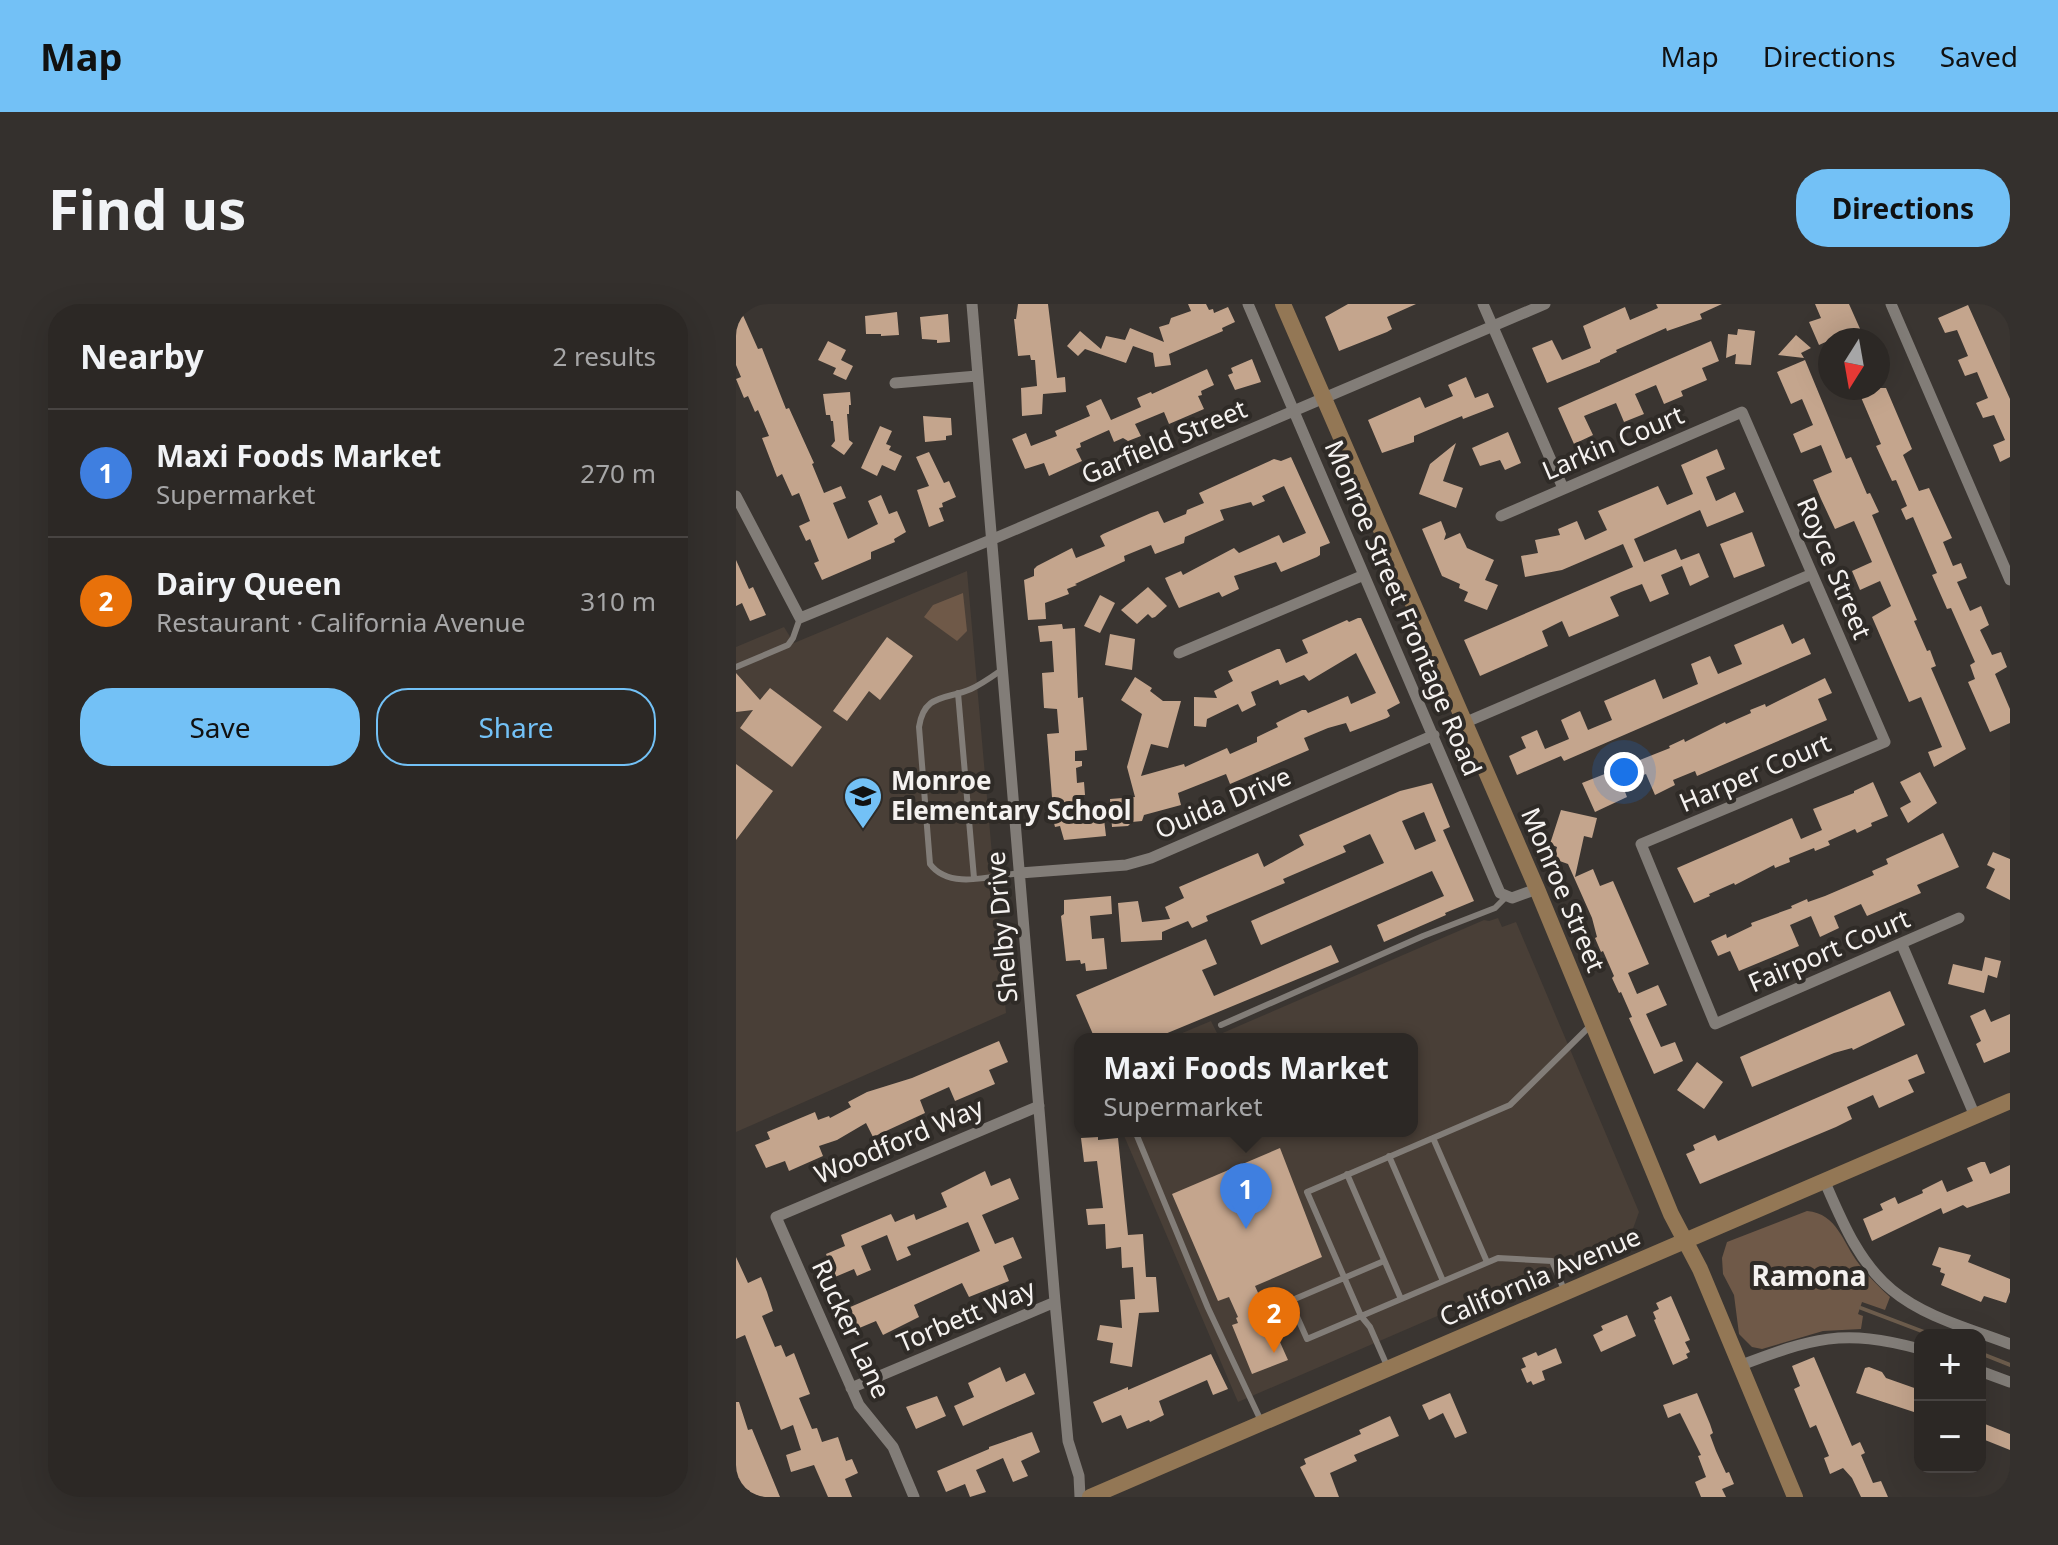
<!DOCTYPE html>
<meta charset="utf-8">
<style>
body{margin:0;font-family:"Noto Sans",sans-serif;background:#34302d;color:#f1f3f6}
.controls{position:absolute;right:24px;bottom:24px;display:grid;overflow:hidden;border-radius:16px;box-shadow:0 8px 32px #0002}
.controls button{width:72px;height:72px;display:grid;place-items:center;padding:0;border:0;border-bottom:2px solid #484442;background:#2c2825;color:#f1f3f6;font:40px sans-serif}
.compass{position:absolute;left:1082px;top:24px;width:72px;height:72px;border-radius:50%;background:#2c2825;box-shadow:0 8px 32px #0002;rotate:191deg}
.you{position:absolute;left:888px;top:468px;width:28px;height:28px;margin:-20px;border:6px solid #fff;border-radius:50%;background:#1a73e8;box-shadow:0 0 0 12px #1a73e833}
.badge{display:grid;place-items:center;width:52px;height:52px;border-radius:50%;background:#73c1f6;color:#fff;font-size:26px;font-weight:700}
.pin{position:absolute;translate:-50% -66px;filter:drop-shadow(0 2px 4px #0008)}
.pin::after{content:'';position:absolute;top:42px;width:28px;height:24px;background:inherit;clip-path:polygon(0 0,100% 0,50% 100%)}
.popup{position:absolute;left:338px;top:729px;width:344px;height:104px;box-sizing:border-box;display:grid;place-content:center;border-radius:16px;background:#2c2825;filter:drop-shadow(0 2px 6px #0005);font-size:26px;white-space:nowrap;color:#a6a6a7}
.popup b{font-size:30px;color:#f1f3f6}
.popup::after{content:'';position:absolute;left:50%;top:100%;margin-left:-16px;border:16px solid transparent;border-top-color:#2c2825}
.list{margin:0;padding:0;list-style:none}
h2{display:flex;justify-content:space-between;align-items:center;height:104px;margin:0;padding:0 32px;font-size:34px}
h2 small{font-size:26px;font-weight:400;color:#a6a6a7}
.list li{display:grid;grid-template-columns:52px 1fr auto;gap:24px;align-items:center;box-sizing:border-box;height:128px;padding:0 32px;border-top:2px solid #484442}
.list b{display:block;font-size:30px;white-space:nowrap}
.list p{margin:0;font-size:26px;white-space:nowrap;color:#a6a6a7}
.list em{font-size:26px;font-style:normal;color:#a6a6a7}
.actions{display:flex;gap:16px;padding:24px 32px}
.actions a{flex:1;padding:18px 0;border:2px solid #73c1f6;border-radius:32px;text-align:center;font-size:28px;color:#73c1f6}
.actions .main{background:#73c1f6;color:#111}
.map{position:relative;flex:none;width:1274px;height:1193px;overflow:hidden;border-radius:32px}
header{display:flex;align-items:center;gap:48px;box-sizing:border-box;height:112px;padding:0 40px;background:#73c1f6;color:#111}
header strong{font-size:38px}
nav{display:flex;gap:44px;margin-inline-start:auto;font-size:28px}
.intro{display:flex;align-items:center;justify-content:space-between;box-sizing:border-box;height:192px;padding:0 48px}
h1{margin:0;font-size:56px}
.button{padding:20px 36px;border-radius:32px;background:#73c1f6;color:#111;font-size:28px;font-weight:700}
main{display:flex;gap:48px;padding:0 48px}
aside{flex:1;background:#2c2825;border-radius:32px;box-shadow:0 8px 32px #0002}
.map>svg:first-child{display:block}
</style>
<header>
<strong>Map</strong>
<nav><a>Map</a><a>Directions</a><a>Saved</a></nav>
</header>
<div class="intro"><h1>Find us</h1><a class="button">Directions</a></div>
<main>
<aside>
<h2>Nearby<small>2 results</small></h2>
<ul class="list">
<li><span class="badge" style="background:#3f7fe0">1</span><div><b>Maxi Foods Market</b><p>Supermarket</p></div><em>270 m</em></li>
<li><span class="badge" style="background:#e8710a">2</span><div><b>Dairy Queen</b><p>Restaurant · California Avenue</p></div><em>310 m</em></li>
</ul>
<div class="actions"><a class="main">Save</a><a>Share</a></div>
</aside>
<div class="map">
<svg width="1274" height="1193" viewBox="0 0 1274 1193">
<rect width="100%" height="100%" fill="#3a3531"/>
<!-- built -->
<path fill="#493f37" d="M231,267L270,709L0,828V343L48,323L58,339Z
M762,614L766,623L780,618L903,908L894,933L861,947L859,944L502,1098L386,827H676V735H432L475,717L482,731L748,616L753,617Z"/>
<!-- green -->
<path fill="#6f5948" d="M227,289L231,327L221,337L188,313L197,301Z
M1071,907C1102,910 1106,938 1123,960C1132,972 1143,983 1154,993L1149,1006L1126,998L1122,1010L1127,1012L1125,1025L1087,1027L1026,1045L1016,1043L1003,1030L998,991L987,970L986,954L991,938Z"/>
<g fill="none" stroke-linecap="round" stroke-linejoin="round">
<!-- stream -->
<path stroke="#6c5c4c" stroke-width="4" d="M1125,1004L1196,1031
M1244,1049L1274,1061"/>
</g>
<!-- building -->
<path fill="#c4a58d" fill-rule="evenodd" d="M0,0H2L22,45L26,44L50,105L53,104L78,159L76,160L88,189L105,182L110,194L97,199L112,235L142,220L132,197L145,191L153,210L161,207L170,228L158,235L159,238L135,248V255L86,276L78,259L83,257L74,235L70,237L63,222L74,217L63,189L56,192L46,170L41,173L26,134L33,132L22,106L19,108L12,92L8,94L0,75L5,73L0,61Z
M282,0H312L321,74L329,73L330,88L307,90L306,110L286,112L285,84L301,82L299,56H295L294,51L282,52L278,15H280Z
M452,0H470L473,6L477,5L478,9L492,3L499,18L486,24L487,27L433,50L435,61L419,63L417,49L397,42L390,59L349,45L342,52L331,42L344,27L365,45L370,32L389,36L394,24L428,38L423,23L433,20L435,14L455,7Z
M612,0H680L651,13L656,25L651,28L603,47L589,13Z
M920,0H986L964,10L966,15L931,27L930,24L880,46L881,48L864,56V58L811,79L796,44L816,36L826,56L855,44L847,22L889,3L894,16L922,4Z
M1079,0H1113L1129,36H1094L1083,41L1073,18L1085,14Z
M1232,1L1274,95V153L1264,158L1257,141L1269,136L1258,111L1247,114L1240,99L1252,94L1241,68L1229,72L1222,56L1232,52L1221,26L1209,29L1202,14Z
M161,8L163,31L145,32V30H130L129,12Z
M212,10L214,38L201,39V36L186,35L184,13Z
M1002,25L1019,27L1015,61L999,60L1000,50L990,54L992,30L1001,31Z
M1060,31L1075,44L1065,49L1068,54L1042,51Z
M92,37L110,46L105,56L117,62L110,76L97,70L100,64L82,56Z
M975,37L983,57L966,64L971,76L945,87L947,92L928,100L920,81L899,90L908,110L888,118L880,99L848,112L857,131L838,140L822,104Z
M516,55L525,78L499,86L492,71L497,69L495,64Z
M1069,56L1110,155L1115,153L1131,190L1134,189L1143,208L1136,211L1181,316L1178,317L1191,347L1194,346L1200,362L1195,364L1230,445L1198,463L1192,448L1206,443L1185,393L1173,398L1136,313L1155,302L1144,277L1124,286L1116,267L1136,258L1118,217L1099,225L1085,195L1077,176L1096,168L1085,141L1065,149L1057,130L1077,121L1066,95L1055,100L1041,68Z
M471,65L478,81L465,87L466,91L462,92L468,105L433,120L428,108L399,120L405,132L392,137L387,134L378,138L373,126L344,139L345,143L340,145L346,157L313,172L308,159L289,165L276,135L290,129L295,142L321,132L319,127L354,112L350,102L365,95L375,116L405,103L401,94L415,88L416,90Z
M730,73L739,94L752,89L758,103L727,115L726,112L678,132V138L646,149L632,116L684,93L689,104L717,92L712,81Z
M1121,84H1150L1176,145L1167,151L1183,187L1193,184L1216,234L1207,238L1217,262L1225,259L1231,274L1221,278L1234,307L1245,302L1253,321L1244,326L1256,351L1265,348L1271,363L1259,370L1274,405V419L1254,428L1232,378L1239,375L1234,361L1239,358L1215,304L1211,305L1196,271L1201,269L1177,213L1170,216L1165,205L1171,202L1160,176L1156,177L1140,142L1145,140Z
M114,88L115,101H113V110H111L113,136L117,139L108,151L95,142L99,137L97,117H95L94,111H90L87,90Z
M187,112L215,114L216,131L210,132V136L189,138Z
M144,122L156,127L150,140L155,142L153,146L166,152L159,167L146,161L141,172L125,164Z
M772,128L785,159L769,166L764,156L744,162L736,144Z
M720,139L707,177L727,184L720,204L683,190L694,160Z
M981,145L989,165L970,173L980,197L999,188L1008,208L971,223L964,206L898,235L908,258L940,245L945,256L963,249L973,273L954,282L946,262L925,271L933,290L914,298L906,280L885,288L874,293L883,312L833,333L826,317L806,327L812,342L744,372L728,336L897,263L887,240L826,266L789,273L785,252L802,249L799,236L824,231L822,225L841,217L849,236L871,226L862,207L922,182L931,201L957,190L945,161Z
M193,148L208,179L213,177L220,193L206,199L207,203L203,204L208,217L193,223L181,186L193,182L180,153Z
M555,153L594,239L584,243V251L581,253L545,268L540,258L498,272L503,285L486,293L483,288L443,304L438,294L429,274L445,267L447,271L498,244L503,249L543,231L547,239L570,229L548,182L526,192L529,197L517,202L515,198L484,206L488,216L449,233L448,239L419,250L415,241L388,252L389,257L339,280L341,281L331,285L333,290L309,299L310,315L292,316L288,276L298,272V265L301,262L336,244L340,254L369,242L364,232L367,230L415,209L422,207L428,219L450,210L451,206L468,199L463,189L538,155L545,157Z
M705,217L710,230L708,236L724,229L731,244L758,256L749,276L762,281L751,306L728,297L732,288L723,284L724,280L706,272L686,225Z
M1016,228L1029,262L998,274L984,240Z
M0,256L13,285L17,283L30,311L14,317L6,299L0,302Z
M412,283L431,302L419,313L416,314L412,310L401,320L385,306Z
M364,291L379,299L364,329L348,322Z
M622,314H625L664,399L651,406L654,412L651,414L614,428L610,419L592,424L568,434L573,446L494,480L490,470L442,489L445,501L408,511L406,517L396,518L392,522L376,523L374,495L399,493L391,463L406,410L385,396L399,373L416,384L414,387L427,397H445L432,444L415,440L405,472L448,460L449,463L491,444L494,450L521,438V433L542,423L540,419L566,406H570L572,409L612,392L615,400L640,389L620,349L573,377L568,371L544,381L542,376L515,388L520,401L506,408L502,400L471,415L470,423L458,422V393L481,394L478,387L497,377L492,367L541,345H544L550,359L572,349L566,336L611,316L613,318Z
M326,320L327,325L339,324L342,394L347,393L351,446L339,447V457H346V462L340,464L341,479L348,478L349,491H342L344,517L368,515L370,532L328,536L324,522L319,523L318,519L311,430L323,429L321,405L308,404L306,369L318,368L316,337L304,338L302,322Z
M1047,320L1056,340L1068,334L1075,350L828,457L825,452L781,471L773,452L790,444L785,433L801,426L809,445L833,435L825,416L844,407L852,426L876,416L868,397L919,375L927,395L962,380L955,360L974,352L982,370L1006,360L998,341Z
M374,330L399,335L396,366L369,361Z
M151,333L177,352L144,396L133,387L111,417L97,407Z
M0,369L24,396L34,384L86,423L56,463L4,424L17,406L0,408Z
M1089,374L1096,389L1082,395L1091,416L961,472L959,467L937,476L939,481L919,491L910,470L886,480L891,493L859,508L846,479L934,444L933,442L948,435L949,438L989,418L990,420L1015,409L1014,406L1029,400L1030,403Z
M0,460L37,487L0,536Z
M1184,468L1201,499L1172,519L1164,504L1175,498L1164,478Z
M1137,478L1152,512L1135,519L1136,522L1121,529L1119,525L1092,537L1094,541L1079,547L1078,544L1053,554L1054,558L1039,564L1038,561L999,581L998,579L973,590L974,592L958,599L941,564L1056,514L1065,535L1086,526L1077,505L1118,489V487Z
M696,479L714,523L707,526L738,597L709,609L710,611L648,638L641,621L708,592L696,567L525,641L515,617L648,559L634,530L607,542L610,548L547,575L549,579L470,612L472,617L456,624L452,617L426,628V636L385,638L382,599L402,597L406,618L434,615L429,603L448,594L443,583L522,549L528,563L568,541L563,531L664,487ZM688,508L700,537L679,546L666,517Z
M825,506L861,514L856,534L848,532L839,573L857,565L864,582L877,577L913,660L892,669L901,690L922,681L931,701L910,710L925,743L939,738L947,757L918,770L893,714L896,713L885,688L883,689L876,674L878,672L867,647L865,648L859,634L861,633L856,614L832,560L818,555L821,543L814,540Z
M1207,529L1223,563L1181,581L1185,589L1131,612L1125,600L1098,612L1103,624L1084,633L1075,612L1054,621L1063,642L1003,667L994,647L982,652L975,637L990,630L991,634L1016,622L1015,619L1056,604L1055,602L1071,595L1072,598L1089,592L1138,571L1136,567L1152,560L1150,555Z
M1257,548L1274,555V596L1250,584L1259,565L1251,561Z
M375,592L376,610L354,612L356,635L368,634L371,665L350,667L349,659L345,660L344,656L330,657L325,612L328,610V596Z
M470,635L481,660L466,666L478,692L595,641L603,658L417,735H359L340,691Z
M1249,653L1265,657L1261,674L1252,671L1248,689L1212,680L1217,660L1246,667Z
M1154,687L1169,721L1117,746L1116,744L1098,749L1016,783L1004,753Z
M1249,705L1255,718L1274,710V748L1248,759L1240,740L1245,737L1234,712Z
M263,737L272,758L253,766L259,780L219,797L213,783L184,796L189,809L137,833L130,819L101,836L83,842L87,852L53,867L49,857L30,864L19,841L34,835L31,828L79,808L82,816L93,812L94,814L115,803L112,798L131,788L176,774Z
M1181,750L1189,769L1172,776L1178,788L1143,804L1137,791L1111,803L1116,815L1100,823L964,880L950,850L959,846L957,841L979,831L982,837Z
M961,758L987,778L968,805L941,786Z
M362,833V836L382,834L392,931L407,930L410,973H420L423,1008L403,1009L396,1063L374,1059L377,1039L361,1036L364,1021L386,1024L384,996L399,995L397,963L386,964L385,943L370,945L369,920L352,921L350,905L367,904L361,857L348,858L345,834Z
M544,844L586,953L519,982L552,1056L516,1070L496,1021L502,1019L500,1014L502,1013L493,993L482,997L436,890Z
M1245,858H1249L1254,870L1274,861V889L1231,904L1227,901L1207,910L1205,904L1136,937L1127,915L1147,906L1144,900L1159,893L1162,900L1187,889L1186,886L1206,876L1211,888L1237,877L1231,864Z
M249,867L255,882L274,874L283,895L246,911L259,940L277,933L286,954L267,962L273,977L233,993L226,979L178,1001L183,1013L147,1031L140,1017L121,1025L112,1004L244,947L232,918L171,943L175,951L161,957L151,931L125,942L135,966L121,972L118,965L99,973L90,950L109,942L105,931L155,910L159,918L178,910L180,916L211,903L205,889Z
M1203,943L1235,951L1232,958L1274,975V988L1270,999L1248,992L1245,998L1205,981L1209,970L1204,968L1205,964L1196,961Z
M0,953L12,979L25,973L31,988L37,1007L26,1012L39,1043L45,1041L50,1053L58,1049L74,1090L63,1094L76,1125L81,1124L86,1138L102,1133L110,1157L116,1155L122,1169L109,1175L116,1193H92L78,1161L55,1168L50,1151L65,1146L57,1121L45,1126L9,1031L0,1035Z
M935,992L954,1036L949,1038L954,1048L950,1050L952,1054L937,1061L918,1016L920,1015L917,1008L923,1005L920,999Z
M891,1011L900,1032L865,1048L857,1031L867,1026L865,1022Z
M820,1044L826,1059L806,1067L809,1076L797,1081L795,1077L791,1079L785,1065L790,1063L786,1054L800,1048L802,1052Z
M475,1050L492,1085L477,1091L471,1076L423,1097L428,1111L414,1118L413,1116L391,1125L385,1111L366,1119L357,1098L392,1083V1086Z
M1078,1053L1116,1142L1124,1138L1129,1149L1125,1151L1137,1179L1145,1177L1152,1193H1125L1116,1174L1107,1164L1094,1170L1088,1154L1093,1152L1080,1121L1074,1124L1058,1085L1064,1082L1056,1062Z
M264,1063L270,1078L289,1069L299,1090L227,1122L218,1102L238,1093L232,1079Z
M1133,1063L1146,1068L1150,1074L1184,1086V1110L1120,1089L1129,1064Z
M714,1089L731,1129L719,1134L707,1109L693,1116L686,1101Z
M961,1089L974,1120L977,1129L974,1131L980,1147L990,1169L993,1168L998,1180L986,1185L990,1193H965L959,1178L970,1173L962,1152L965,1151L944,1109L932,1114L927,1101Z
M201,1092L210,1112L180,1125L170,1103Z
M0,1098H3L12,1126L16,1125L44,1193H16L13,1186L0,1192Z
M654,1112L663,1132L618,1151L621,1157L594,1169L603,1193H579L564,1163L570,1160L568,1155L625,1130L623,1126Z
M1244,1118L1274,1130V1146L1244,1134Z
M296,1128L304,1148L285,1157L292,1172L277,1178L267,1154L240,1166L250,1188L234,1193L229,1180L210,1188L201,1167L253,1145V1143Z"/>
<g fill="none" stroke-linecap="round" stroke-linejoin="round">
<!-- lane -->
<path stroke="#827d78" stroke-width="6" d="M0,363L52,341L57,334L64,314
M267,365C257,372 246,380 235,385C210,396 188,389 183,423L194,560C213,586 255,572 284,569
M222,389L238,574
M485,721L687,632L759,604L770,593
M399,827L472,1004L526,1119
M697,834L751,958
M653,852L707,977
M611,870L665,995
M648,957L554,997L571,1035L762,954L816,957L829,988
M652,1064L634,1023L625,1012L571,888L774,801L855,721"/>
<!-- street -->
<path stroke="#827d78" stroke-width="11" d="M236,0L319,998L332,1137L343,1172L344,1193
M512,0L764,589L776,594L801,585
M747,0L827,184
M1155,0L1274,276
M159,79L241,72
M0,192L64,314L257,235L809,0
M765,212L1006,108L1149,438L905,540L979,720L1223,614
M443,349L628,271
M728,419L1076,270
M284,569L390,561L415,554L698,431
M1166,641L1239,812
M1088,876C1105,915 1122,958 1156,986C1188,1013 1235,1025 1274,1040
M1003,1062C1077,1034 1106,1024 1184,1045
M1244,1067L1274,1078
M115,1084L319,998
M178,1193L157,1143L123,1101L40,913L303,802"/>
<!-- secondary -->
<path stroke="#937755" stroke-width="16" d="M547,0L801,585L935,910L964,965L1059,1193
M354,1193L1274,797"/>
</g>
<!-- icons -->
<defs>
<g id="school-pin" transform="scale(2)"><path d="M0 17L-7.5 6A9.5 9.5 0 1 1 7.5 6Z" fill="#73c1f6" stroke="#2f2b27"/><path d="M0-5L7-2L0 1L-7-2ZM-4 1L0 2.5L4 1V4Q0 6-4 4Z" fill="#111"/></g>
</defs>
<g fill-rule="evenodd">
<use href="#school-pin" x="127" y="492"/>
</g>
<g text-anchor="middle" stroke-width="8" stroke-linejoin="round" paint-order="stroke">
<!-- street labels -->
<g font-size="26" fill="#f5f2f0" stroke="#2f2b27">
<text transform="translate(428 138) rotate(-23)" y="9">Garfield Street</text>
<text transform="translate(877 139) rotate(-23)" y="9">Larkin Court</text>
<text transform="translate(1098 264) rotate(67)" y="9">Royce Street</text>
<text transform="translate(667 304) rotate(67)" y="9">Monroe Street Frontage Road</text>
<text transform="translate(1019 469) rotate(-23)" y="9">Harper Court</text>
<text transform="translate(487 499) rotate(-23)" y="9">Ouida Drive</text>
<text transform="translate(827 586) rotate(67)" y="9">Monroe Street</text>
<text transform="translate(266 623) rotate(-95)" y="9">Shelby Drive</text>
<text transform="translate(1093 647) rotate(-23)" y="9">Fairport Court</text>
<text transform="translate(163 837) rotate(-23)" y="9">Woodford Way</text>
<text transform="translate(804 973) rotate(-23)" y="9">California Avenue</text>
<text transform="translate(230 1012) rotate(-23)" y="9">Torbett Way</text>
<text transform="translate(115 1025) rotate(65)" y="9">Rucker Lane</text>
</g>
<!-- poi labels -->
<g font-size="26" font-weight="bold" fill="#f5f2f0" stroke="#2f2b27" text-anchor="start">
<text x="155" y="486">Monroe<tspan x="155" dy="30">Elementary School</tspan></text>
</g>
<!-- neighbourhood labels -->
<g font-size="28" font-weight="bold" fill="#f5f2f0" stroke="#2f2b27">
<text x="1073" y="982">Ramona</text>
</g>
</g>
</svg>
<div class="controls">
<button>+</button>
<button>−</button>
</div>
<svg class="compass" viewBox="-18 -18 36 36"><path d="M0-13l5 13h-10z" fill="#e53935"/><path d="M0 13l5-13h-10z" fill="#a6a6a7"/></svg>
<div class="you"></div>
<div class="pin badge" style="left:510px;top:925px;background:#3f7fe0">1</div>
<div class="popup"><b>Maxi Foods Market</b>Supermarket</div>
<div class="pin badge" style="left:538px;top:1049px;background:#e8710a">2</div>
</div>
</main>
